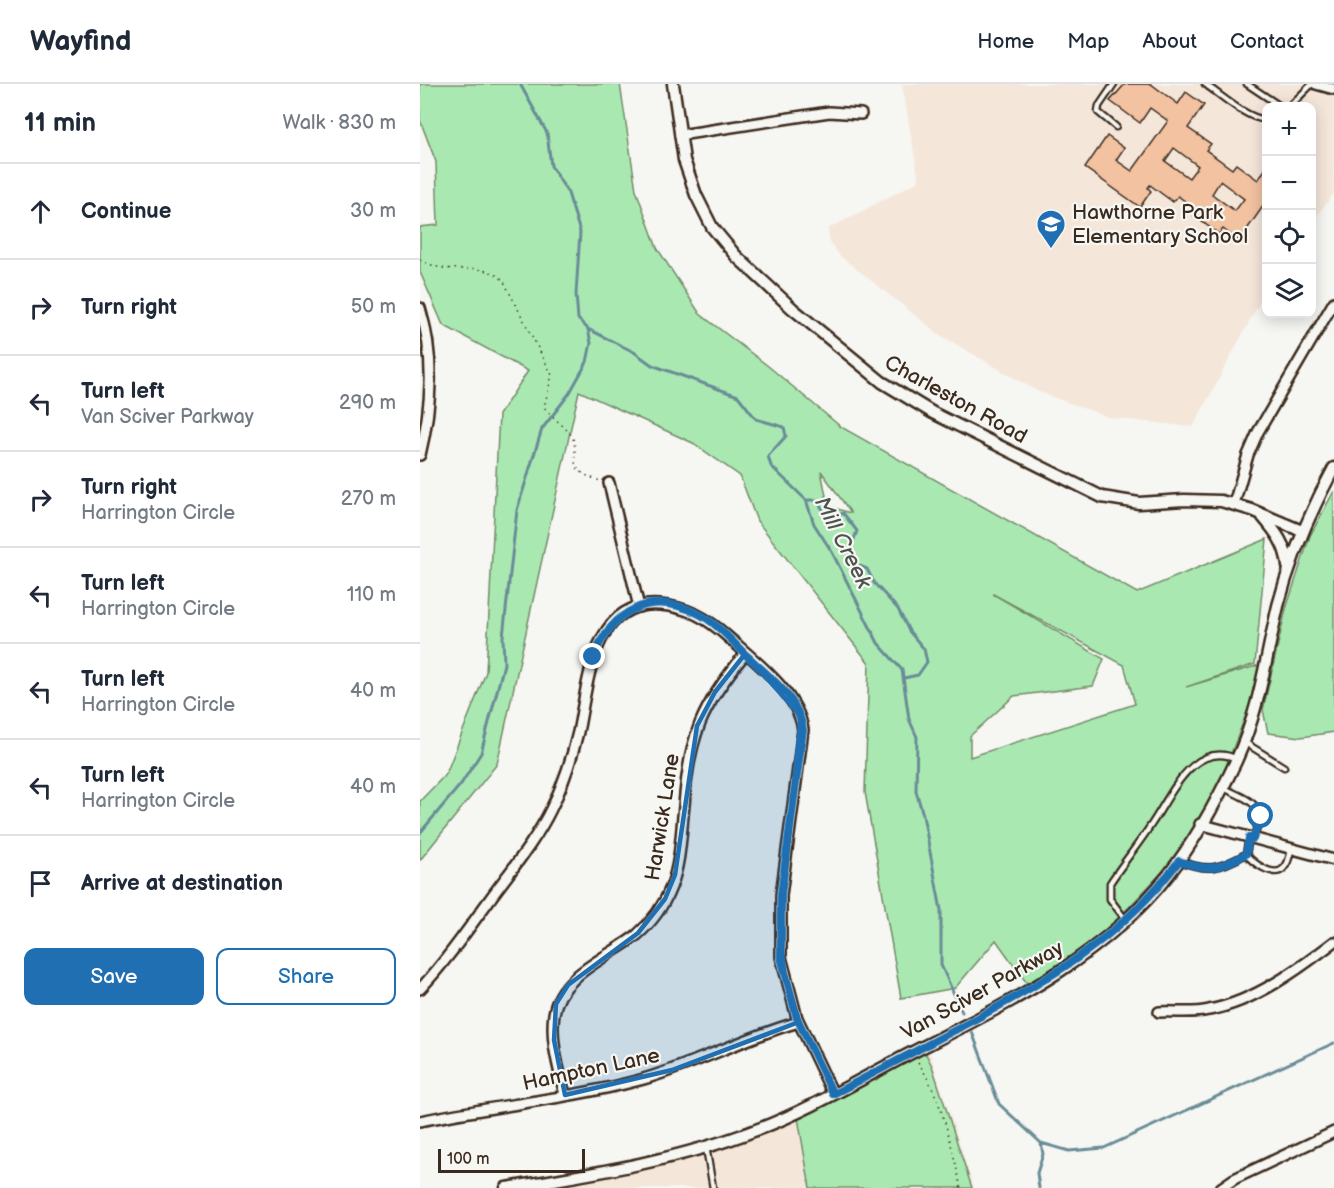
<!DOCTYPE html>
<meta charset="utf-8">
<style>
body{margin:0;font-family:"Balsamiq Sans",sans-serif;background:#f2f2f3;color:#1f2937}
.controls{position:absolute;right:18px;top:18px;display:grid;overflow:hidden;border-radius:12px;box-shadow:0 3px 15px #0003}
.controls button{width:54px;height:54px;display:grid;place-items:center;padding:0;border:0;border-bottom:2px solid #e0e1e3;background:#fff;color:#1f2937;font:30px sans-serif}
.scale{position:absolute;left:18px;bottom:15px;width:147px;box-sizing:border-box;padding-left:6px;border:3px solid #3b2a1e;border-top:0;font-size:16px;line-height:21px;white-space:nowrap;color:#3b2a1e;-webkit-text-stroke:4px #f6f6f2;paint-order:stroke}
.stop{position:absolute;width:18px;height:18px;margin:-14px;border:4px solid #1f6fb2;border-radius:50%;background:#fff}
.stop.end{background:#1f6fb2;border-color:#fff;box-shadow:0 2px 6px #0008}
.list{margin:0;padding:0;list-style:none}
h2{display:flex;justify-content:space-between;align-items:center;height:78px;margin:0;padding:0 24px;font-size:26px}
h2 small{font-size:20px;font-weight:400;color:#747a83}
.list li{display:grid;grid-template-columns:39px 1fr auto;gap:18px;align-items:center;box-sizing:border-box;height:96px;padding:0 24px;border-top:2px solid #e0e1e3}
.list b{display:block;font-size:22px;white-space:nowrap}
.list p{margin:0;font-size:20px;white-space:nowrap;color:#747a83}
.list em{font-size:20px;font-style:normal;color:#747a83}
.actions{display:flex;gap:12px;padding:18px 24px}
.actions a{flex:1;padding:14px 0;border:2px solid #1f6fb2;border-radius:12px;text-align:center;font-size:21px;color:#1f6fb2}
.actions .main{background:#1f6fb2;color:#fff}
.icon{flex:none;width:33px;height:33px;fill:none;stroke:currentColor;stroke-width:2;stroke-linecap:round;stroke-linejoin:round}
.map{position:relative;flex:none;width:914px;height:1104px;overflow:hidden}
header{display:flex;align-items:center;gap:36px;box-sizing:border-box;height:84px;padding:0 30px;background:#fff;border-bottom:2px solid #e0e1e3}
header strong{font-size:28px}
nav{display:flex;gap:33px;margin-inline-start:auto;font-size:21px}
main{display:flex}
aside{flex:1;background:#fff}
.map>svg:first-child{display:block}
</style>
<header>
<strong>Wayfind</strong>
<nav><a>Home</a><a>Map</a><a>About</a><a>Contact</a></nav>
</header>
<main>
<aside>
<h2>11 min<small>Walk · 830 m</small></h2>
<ul class="list">
<li><svg class="icon" aria-label="ahead" viewBox="0 0 24 24"><path d="M12 20V5M6 11l6-6 6 6"/></svg><div><b>Continue</b></div><em>30 m</em></li>
<li><svg class="icon" aria-label="right" viewBox="0 0 24 24"><path d="M7 20v-9h11M14 6l5 5-5 5"/></svg><div><b>Turn right</b></div><em>50 m</em></li>
<li><svg class="icon" aria-label="left" viewBox="0 0 24 24"><path d="M17 20v-9H6M10 6l-5 5 5 5"/></svg><div><b>Turn left</b><p>Van Sciver Parkway</p></div><em>290 m</em></li>
<li><svg class="icon" aria-label="right" viewBox="0 0 24 24"><path d="M7 20v-9h11M14 6l5 5-5 5"/></svg><div><b>Turn right</b><p>Harrington Circle</p></div><em>270 m</em></li>
<li><svg class="icon" aria-label="left" viewBox="0 0 24 24"><path d="M17 20v-9H6M10 6l-5 5 5 5"/></svg><div><b>Turn left</b><p>Harrington Circle</p></div><em>110 m</em></li>
<li><svg class="icon" aria-label="left" viewBox="0 0 24 24"><path d="M17 20v-9H6M10 6l-5 5 5 5"/></svg><div><b>Turn left</b><p>Harrington Circle</p></div><em>40 m</em></li>
<li><svg class="icon" aria-label="left" viewBox="0 0 24 24"><path d="M17 20v-9H6M10 6l-5 5 5 5"/></svg><div><b>Turn left</b><p>Harrington Circle</p></div><em>40 m</em></li>
<li><svg class="icon" aria-label="arrive" viewBox="0 0 24 24"><path d="M6 21V4h12l-3 4 3 4H6"/></svg><div><b>Arrive at destination</b></div></li>
</ul>
<div class="actions"><a class="main">Save</a><a>Share</a></div>
</aside>
<div class="map">
<svg width="914" height="1104" viewBox="0 0 914 1104">
<rect width="100%" height="100%" fill="#f6f6f2"/>
<filter id="ink" filterUnits="userSpaceOnUse"><feTurbulence type="fractalNoise" baseFrequency=".0167" numOctaves="2"/><feDisplacementMap in="SourceGraphic" scale="12" xChannelSelector="R" yChannelSelector="G"/><feConvolveMatrix kernelMatrix="1 2 1 2 8 2 1 2 1" color-interpolation-filters="sRGB"/></filter>
<g filter="url(#ink)">
<!-- built -->
<path fill="#f5e6da" d="M482,0H898L914,5V109L892,138V22H846V206L773,343L691,334L619,308L520,251L420,172L410,158L408,145L499,97Z
M507,961L554,1104H83L312,1055Z"/>
<!-- green -->
<path fill="#a9e9b1" stroke="#728a68" stroke-width="1.5" fill-rule="evenodd" d="M0,0H200L216,106L237,164L280,230L348,282L421,343L717,509L847,455L835,580L766,603L846,579L781,747L659,876L611,905L576,856L535,904L481,914L445,708L449,579L337,437L320,392L273,359L159,307L77,680L0,776V717L26,690L66,588L79,331L108,287L23,241L0,188V143L18,141L16,78L0,36ZM401,387L431,429H430L408,422ZM573,510L704,581L715,620L550,673V652L594,612L673,602L684,575Z
M914,407V648L881,653L848,649L843,626L866,525L890,452Z
M502,962L512,982L552,1104H390L377,1028Z"/>
<g fill="none" stroke-linecap="round" stroke-linejoin="round">
<!-- stream -->
<path stroke="#698c97" stroke-width="3" d="M100,0L127,49L131,82L148,109L160,148L156,210L158,235L168,245L214,268L232,281L318,312L336,335L364,343L366,352L348,372L351,382L386,416L394,440L412,468L458,559L482,586L489,635L497,653L496,707L503,731L521,826V881L542,928
M386,416H397L405,429L419,431L423,429L437,447L429,469L430,478L447,485L454,499L478,525L489,547L504,565L507,578L498,591L484,594
M0,749L41,700L61,669L84,580L83,553L97,426L122,345L149,310L167,278L171,259L168,245
M552,948L579,1020L621,1059L623,1070L617,1089L619,1104
M621,1059L649,1067L684,1064L914,959"/>
</g>
<!-- building -->
<path fill="#f2c2a1" stroke="#3b2a1e" stroke-width="1.5" fill-rule="evenodd" d="M705,0H731L758,20L766,8L784,21L768,44L791,60L786,66L812,85L816,80L838,96L846,84V118L819,157L803,145L799,150L774,132L778,127L758,112L753,118L730,101L728,104L731,107L720,123L665,84L687,52L704,64L696,76L712,87L748,37L730,24L720,39L690,17ZM754,64L778,82L769,94L745,77ZM800,97L824,115L815,127L792,110Z"/>
<g fill="none" stroke-linecap="round" stroke-linejoin="round">
<!-- service casing -->
<g stroke="#3b2a1e" stroke-width="9">
<path id="service" d="M694,0L679,22L678,28L696,43
M785,0C799,10 830,37 846,35
M827,0L860,22
M870,22L892,0
M824,658L864,683
M804,704C832,718 848,720 833,755
M829,754L826,770C832,778 854,795 864,784C868,780 870,771 871,765
M759,777C789,788 799,785 826,770
M705,835L690,815V799C703,779 718,761 731,741C751,712 773,655 817,675
M286,1063L293,1104"/>
</g>
<!-- minor casing -->
<g stroke="#3b2a1e" stroke-width="14">
<path id="minor" d="M896,0L914,5
M260,51L409,28L441,30
M0,224C15,273 12,321 0,371
M189,399L219,523
M814,420L828,371L838,348L914,218
M780,740L914,776
M0,905C26,878 48,845 70,815C91,786 115,758 131,725C143,701 152,674 158,648C168,601 172,515 240,521C268,523 287,534 308,553C335,577 378,609 383,646L361,811V873L377,934L413,1010
M739,928C756,927 773,930 789,926C834,918 879,885 914,858
M145,1011C139,985 130,957 134,930C140,890 188,874 217,851C232,838 244,821 251,803C261,778 261,748 264,722C269,653 281,623 325,570
M0,1037C73,1022 148,1015 220,996C275,981 324,953 379,938
M801,1104L814,1095L914,1048"/>
</g>
<!-- tertiary casing -->
<g stroke="#3b2a1e" stroke-width="15">
<path id="tertiary" d="M253,0L264,76L276,111L292,143L316,172L373,225L462,298L513,329L682,413L719,419L764,416L801,417L832,426L882,447
M843,433C856,448 866,461 868,482
M86,1104C171,1090 256,1077 336,1046C392,1025 444,993 497,966C589,919 684,873 749,790C775,757 798,715 816,677C839,628 846,573 858,522C871,472 890,428 914,384"/>
</g>
<!-- path -->
<path stroke="#3b2a1e" stroke-width="1.5" stroke-dasharray="1.5 4.5" stroke-linecap="butt" d="M0,176C7,179 15,183 23,184C44,187 66,180 83,196L132,291L124,323C132,334 143,340 151,351C163,369 139,385 181,397
M498,978C523,1017 531,1060 541,1104"/>
<!-- service -->
<use href="#service" stroke="#f6f6f2" stroke-width="4.5"/>
<!-- minor -->
<use href="#minor" stroke="#f6f6f2" stroke-width="9"/>
<!-- tertiary -->
<use href="#tertiary" stroke="#f6f6f2" stroke-width="10"/>
</g>
</g>
<g fill="none" stroke-linecap="round" stroke-linejoin="round" filter="url(#ink)">
<!-- route -->
<path stroke="#1f6fb2" stroke-width="8" d="M173,573C193,527 228,506 277,529C296,538 311,556 326,571C349,592 379,614 383,646L361,811V873L377,934L413,1010C455,989 497,966 539,944C625,898 699,856 759,777C789,788 799,785 826,770L829,754L833,755L841,732"/>
</g>
<!-- marked area -->
<path fill="#1f6fb2" fill-opacity="0.2" stroke="#1f6fb2" stroke-width="4.5" stroke-linejoin="round" d="M325,570L381,632L360,842L364,889L379,938L252,986L145,1011L134,956L136,920L148,901L218,849L245,815L255,791L277,642L295,608Z"/>
<!-- icons -->
<defs>
<g id="school-pin" transform="scale(1.5)"><path d="M0 17L-7.5 6A9.5 9.5 0 1 1 7.5 6Z" fill="#1f6fb2" stroke="#f6f6f2"/><path d="M0-5L7-2L0 1L-7-2ZM-4 1L0 2.5L4 1V4Q0 6-4 4Z" fill="#fff"/></g>
</defs>
<g fill-rule="evenodd">
<use href="#school-pin" x="631" y="140"/>
</g>
<g text-anchor="middle" stroke-width="4.5" stroke-linejoin="round" paint-order="stroke">
<!-- poi labels -->
<g font-size="21" fill="#3b2a1e" stroke="#f6f6f2" text-anchor="start">
<text x="652" y="135">Hawthorne Park<tspan x="652" dy="24">Elementary School</tspan></text>
</g>
<!-- street labels -->
<g font-size="21" fill="#3b2a1e" stroke="#f6f6f2">
<text transform="translate(536 315) rotate(29)" y="7">Charleston Road</text>
<text transform="translate(242 733) rotate(-81)" y="7">Harwick Lane</text>
<text transform="translate(562 906) rotate(-29)" y="7">Van Sciver Parkway</text>
<text transform="translate(171 985) rotate(-12)" y="7">Hampton Lane</text>
</g>
<!-- water labels -->
<g font-size="22" font-style="italic" fill="#4e5350" stroke="#f6f6f2">
<text transform="translate(424 458) rotate(63)" y="8">Mill Creek</text>
</g>
</g>
</svg>
<div class="controls">
<button>+</button>
<button>−</button>
<button><svg class="icon" aria-label="locate" viewBox="0 0 24 24"><circle cx="12" cy="12" r="6"/><path d="M12 2v4M12 18v4M2 12h4M18 12h4"/></svg></button>
<button><svg class="icon" aria-label="layers" viewBox="0 0 24 24"><path d="M12 4l9 5-9 5-9-5zM3 14l9 5 9-5"/></svg></button>
</div>
<div class="scale">100 m</div>
<div class="stop" style="left:841px;top:732px"></div>
<div class="stop end" style="left:173px;top:573px"></div>
</div>
</main>
